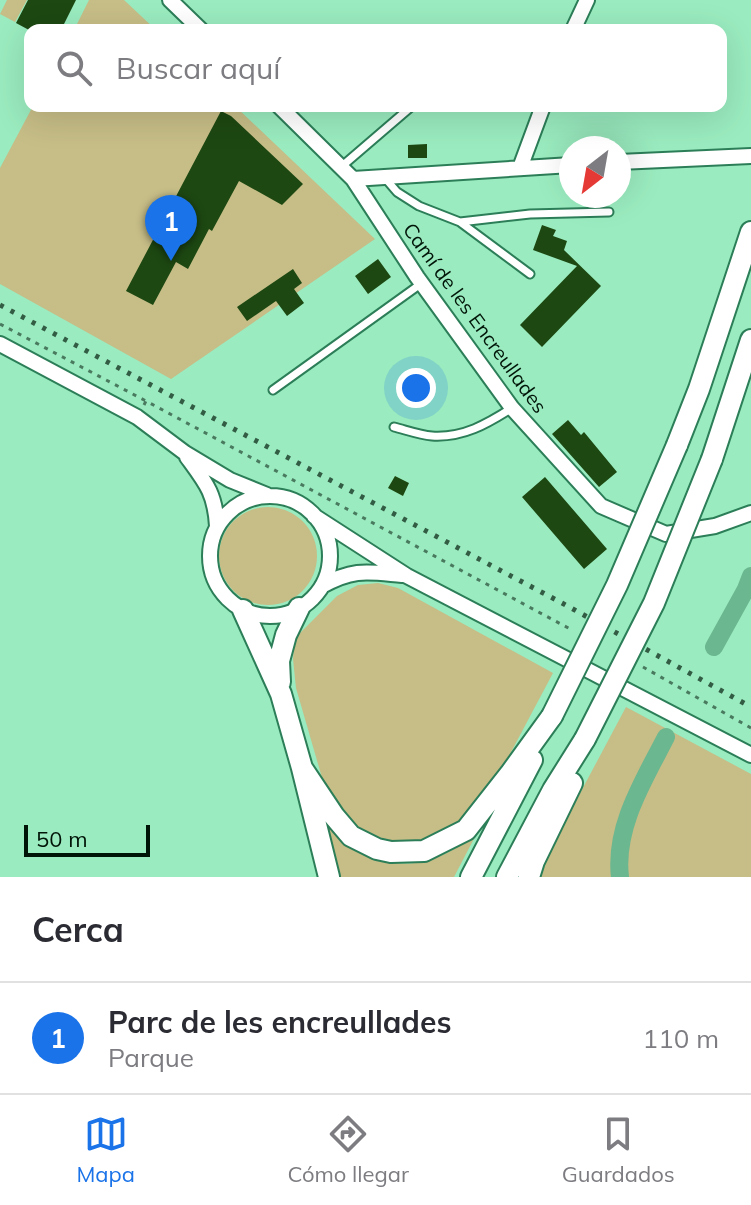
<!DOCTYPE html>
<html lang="es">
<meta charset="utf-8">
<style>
body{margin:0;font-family:Mulish,sans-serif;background:#f2f2f3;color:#2b2b33}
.compass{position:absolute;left:559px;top:136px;width:72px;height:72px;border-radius:50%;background:#fff;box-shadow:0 8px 32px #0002;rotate:211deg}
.scale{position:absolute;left:24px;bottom:20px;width:126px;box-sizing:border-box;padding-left:8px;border:4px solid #001408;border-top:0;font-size:22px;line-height:28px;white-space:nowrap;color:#001408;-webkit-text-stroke:6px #9aebbf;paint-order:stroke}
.you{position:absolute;left:416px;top:388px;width:28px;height:28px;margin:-20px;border:6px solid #fff;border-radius:50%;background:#1a73e8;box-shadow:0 0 0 12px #1a73e833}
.badge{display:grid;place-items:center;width:52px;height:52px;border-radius:50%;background:#1a73e8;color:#fff;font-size:26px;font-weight:700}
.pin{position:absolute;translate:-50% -66px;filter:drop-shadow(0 2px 4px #0008)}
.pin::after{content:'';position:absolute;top:42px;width:28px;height:24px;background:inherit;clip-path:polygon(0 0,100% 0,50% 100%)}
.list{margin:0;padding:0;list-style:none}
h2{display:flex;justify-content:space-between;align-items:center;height:104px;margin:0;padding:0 32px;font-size:34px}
h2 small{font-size:26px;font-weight:400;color:#7c7c81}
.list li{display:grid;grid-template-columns:52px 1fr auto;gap:24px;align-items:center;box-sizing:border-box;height:112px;padding:0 32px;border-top:2px solid #e1e1e2}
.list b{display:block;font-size:30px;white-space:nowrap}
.list p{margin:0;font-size:26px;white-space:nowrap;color:#7c7c81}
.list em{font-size:26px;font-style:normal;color:#7c7c81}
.icon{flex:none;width:44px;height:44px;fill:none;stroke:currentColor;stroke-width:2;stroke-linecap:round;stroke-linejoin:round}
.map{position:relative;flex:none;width:751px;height:877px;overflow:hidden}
.search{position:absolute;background:#fff;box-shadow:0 8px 32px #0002;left:24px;right:24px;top:24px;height:88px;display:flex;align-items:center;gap:20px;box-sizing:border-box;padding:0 28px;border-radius:16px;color:#7c7c81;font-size:30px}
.sheet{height:216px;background:#fff}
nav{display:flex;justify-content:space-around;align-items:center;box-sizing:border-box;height:112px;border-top:2px solid #e1e1e2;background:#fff;font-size:22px;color:#7c7c81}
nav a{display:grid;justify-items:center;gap:4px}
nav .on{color:#1a73e8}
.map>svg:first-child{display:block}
</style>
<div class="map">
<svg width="751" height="877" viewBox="0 0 751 877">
<rect width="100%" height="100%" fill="#9aebbf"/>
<!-- green -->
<path fill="#c6bd87" d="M7,0H27L15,22L0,14Z
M89,0H124L156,30H74Z
M33,106H235L375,239L171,379L0,284V168Z
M219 556a49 49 0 1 1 98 0a49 49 0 1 1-98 0Z
M378,583L398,588L553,673L502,769L473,808L456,826L423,842L398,844L372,838L348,823L325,788L296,688L293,659L294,645L299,634L337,596L358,585Z
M626,707L751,774V877H540L545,859Z
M323,818C335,833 345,841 362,850C369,854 377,859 385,861C420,870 453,854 478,831L454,877H334Z"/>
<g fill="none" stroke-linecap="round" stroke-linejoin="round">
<!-- canal -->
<path stroke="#6bb78f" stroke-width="18" d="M714,647L746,589L751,576
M620,877C614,827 644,780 666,737"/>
</g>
<!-- building -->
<path fill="#1d4812" d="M28,0H76L61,30H29L16,23Z
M221,111L231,116L303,184L282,205L239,181L212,231L209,229L188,269L176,262L153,305L126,291Z
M427,144V158H408V145Z
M542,225L556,230L553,236L567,241L564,250L601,286L542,347L520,325L577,266L533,250Z
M378,259L391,277L368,294L355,276Z
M293,269L302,283L294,289L304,303L287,316L276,301L247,321L237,307Z
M568,420L581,435L584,432L617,472L599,487L552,434Z
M395,476L409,483L403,496L388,488Z
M545,477L607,549L584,569L522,497Z"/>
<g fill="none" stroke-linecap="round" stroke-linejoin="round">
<!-- service casing -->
<g stroke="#2c7e58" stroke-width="11">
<path id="service" d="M341,167L412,106
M385,178L397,192L419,206L460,222L530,214L609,212
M460,222L530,274
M273,390L422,283
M394,427C406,430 420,435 432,436C463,438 487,424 512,408"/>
</g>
<!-- minor casing -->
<g stroke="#2c7e58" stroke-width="18">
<path id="minor" d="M170,0L201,30
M573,30L587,0
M279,106L353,179L417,277L512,408L601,506L666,534L715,526L751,513
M619,162L751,156
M520,168L543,106
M353,179L571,165
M0,344L137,417L185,453L230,480L267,495
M187,457C206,483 215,493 217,526
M210 556a60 60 0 1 1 120 0a60 60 0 1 1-120 0Z
M314,516L407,576L751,755
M322,586C354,568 368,572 402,575"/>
</g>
<!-- secondary casing -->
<g stroke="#2c7e58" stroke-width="24">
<path id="secondary" d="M677,445L699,389L751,232
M712,459L751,340
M243,610L281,694L302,768L329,877
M280,682L279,661L286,635L299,608
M302,768L334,816L351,836L377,849L391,852L424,851L466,830L510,774L552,716
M471,877L532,760
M507,877L553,790L585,739
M529,877L534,861L572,783"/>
</g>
<!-- path -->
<path stroke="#497a5f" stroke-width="3" stroke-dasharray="4 6" stroke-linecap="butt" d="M0,324L146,401
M144,405L146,401L572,630
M643,667L751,728"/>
<!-- service -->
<use href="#service" stroke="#fff" stroke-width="7"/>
<!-- minor -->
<use href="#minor" stroke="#fff" stroke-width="14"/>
<!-- secondary -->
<use href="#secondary" stroke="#fff" stroke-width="20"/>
<!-- rail -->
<path stroke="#335c45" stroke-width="5" stroke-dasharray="4 8" stroke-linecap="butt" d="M0,305L562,603L751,707"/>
<!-- secondary-bridge casing -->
<g stroke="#2c7e58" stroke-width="24" stroke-linecap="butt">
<path id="secondary-bridge" d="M552,716L617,585L677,445
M585,739L654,603L712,459"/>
</g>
<!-- secondary-bridge -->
<use href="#secondary-bridge" stroke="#fff" stroke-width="20"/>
</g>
<g text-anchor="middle" stroke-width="8" stroke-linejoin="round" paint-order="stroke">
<!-- street labels -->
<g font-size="20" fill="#001408" stroke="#9aebbf">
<text transform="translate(475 318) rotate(54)" y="7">Camí de les Encreullades</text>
</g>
</g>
</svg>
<svg class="compass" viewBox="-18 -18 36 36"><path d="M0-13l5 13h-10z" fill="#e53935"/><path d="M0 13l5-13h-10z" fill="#7c7c81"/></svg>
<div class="scale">50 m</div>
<div class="you"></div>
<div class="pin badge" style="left:171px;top:261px">1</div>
<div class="search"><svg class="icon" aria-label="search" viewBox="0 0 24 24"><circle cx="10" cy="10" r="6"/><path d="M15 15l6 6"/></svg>Buscar aquí</div>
</div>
<section class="sheet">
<h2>Cerca<small></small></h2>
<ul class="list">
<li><span class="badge">1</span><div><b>Parc de les encreullades</b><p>Parque</p></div><em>110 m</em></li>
</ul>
</section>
<nav>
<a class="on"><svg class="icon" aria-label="map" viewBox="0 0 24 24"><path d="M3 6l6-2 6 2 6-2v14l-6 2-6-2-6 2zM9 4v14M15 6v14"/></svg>Mapa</a>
<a><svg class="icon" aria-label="directions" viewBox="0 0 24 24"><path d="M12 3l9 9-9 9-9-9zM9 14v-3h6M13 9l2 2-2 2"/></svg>Cómo llegar</a>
<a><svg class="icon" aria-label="saved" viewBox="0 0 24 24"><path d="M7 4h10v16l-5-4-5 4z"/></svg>Guardados</a>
</nav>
